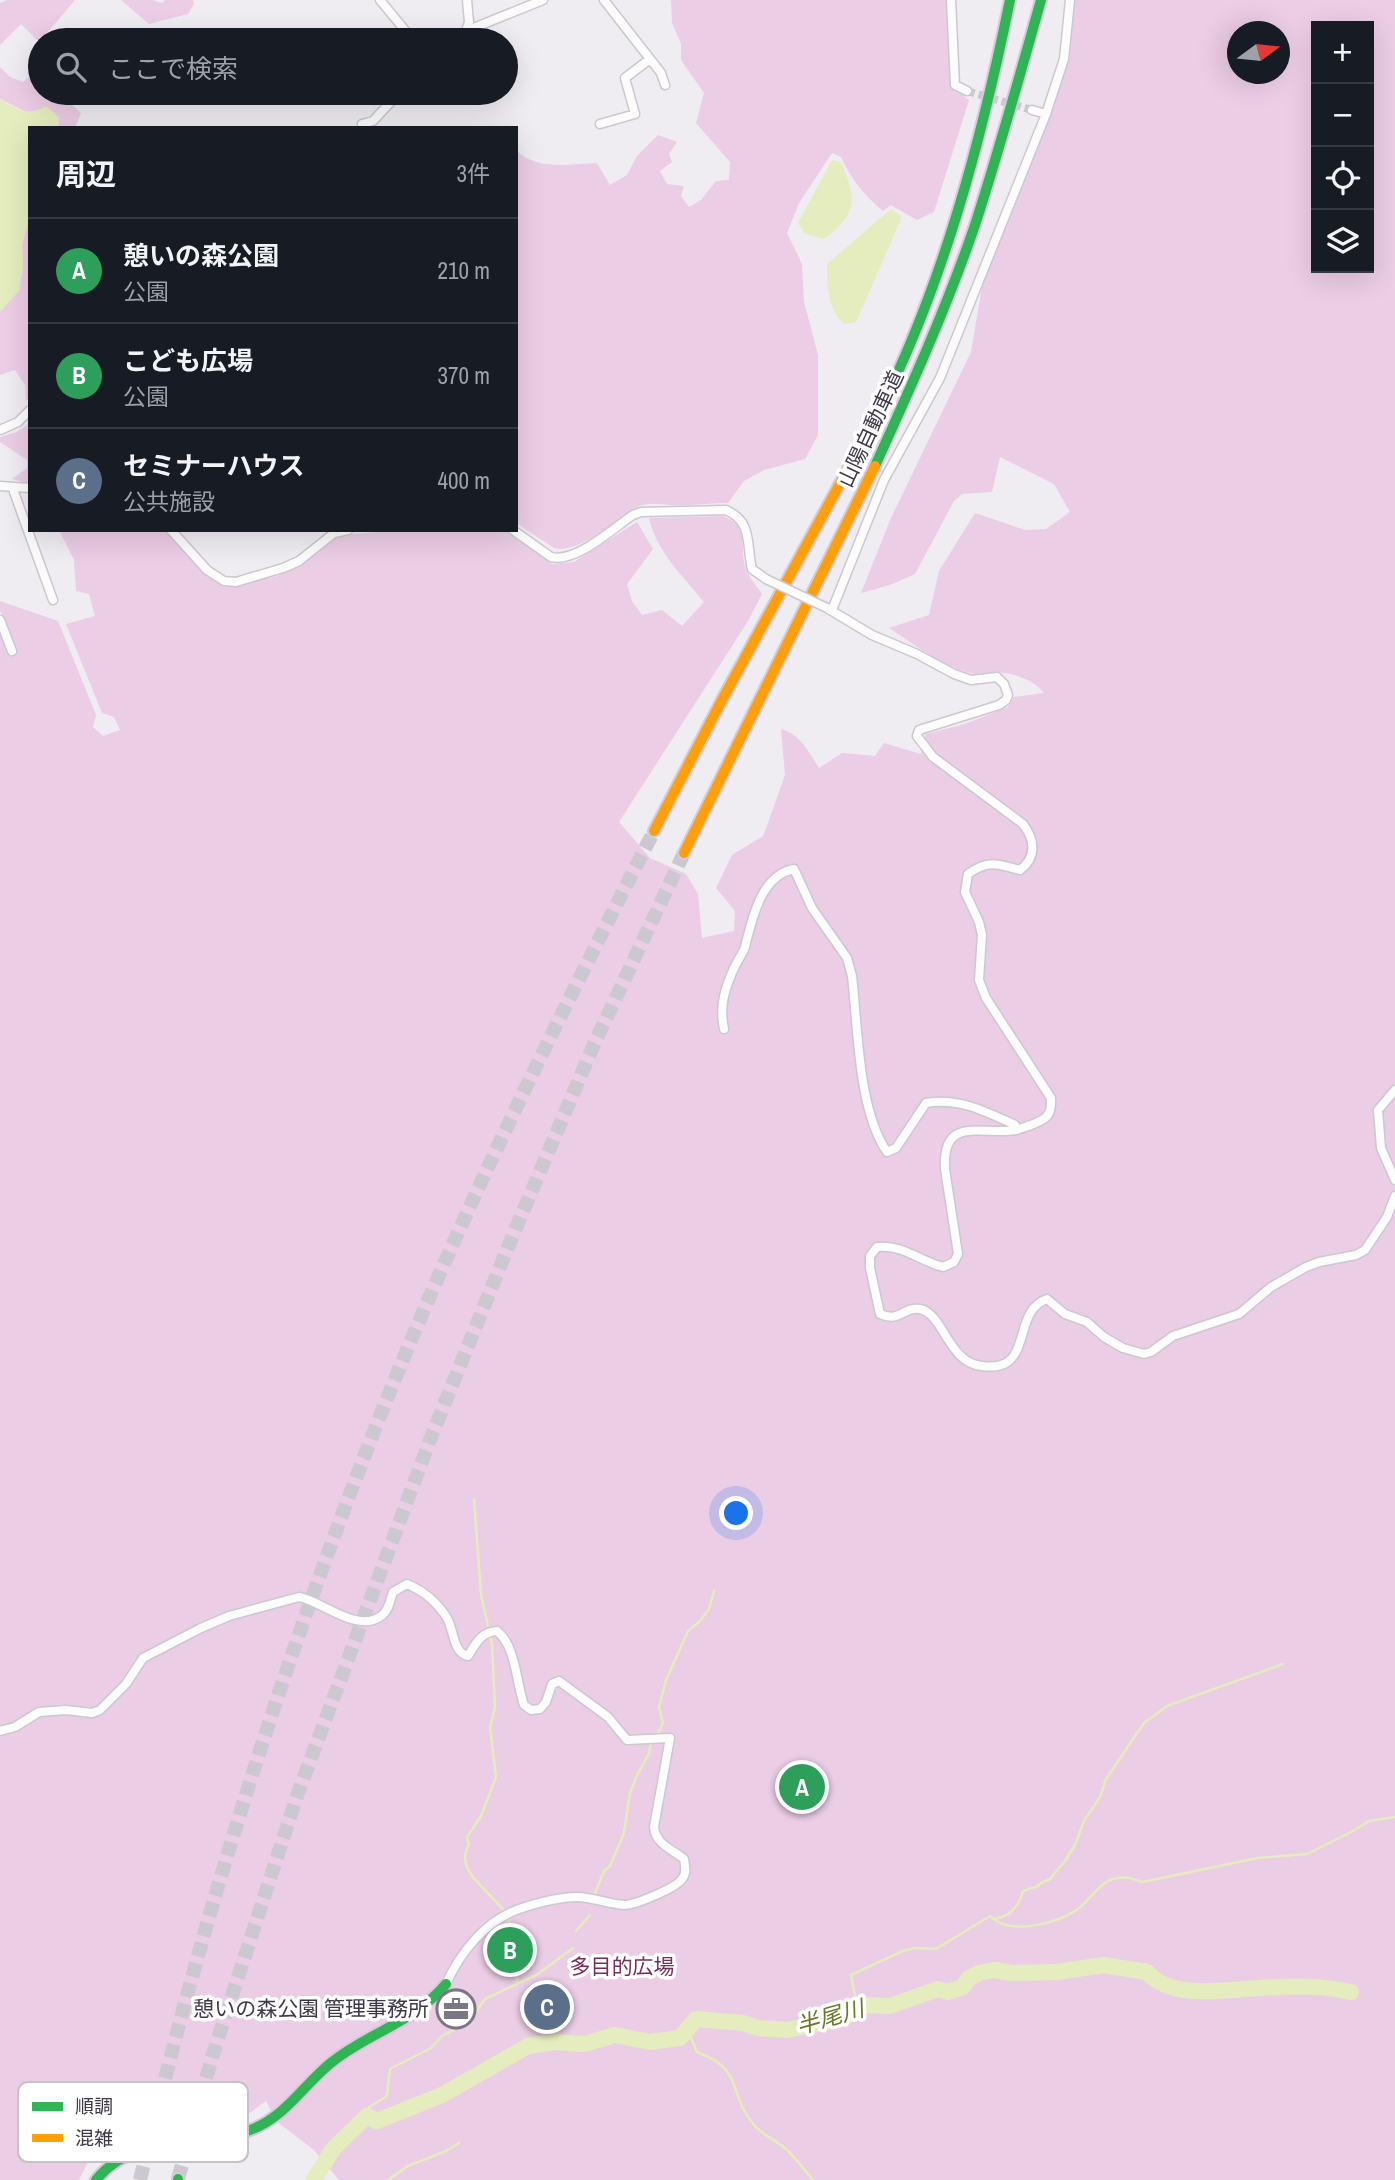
<!DOCTYPE html>
<html lang="ja">
<meta charset="utf-8">
<style>
body{margin:0;font-family:"Archivo Narrow","Noto Sans JP",sans-serif;background:#20242c;color:#f1f3f6}
.controls{position:absolute;right:21px;top:21px;display:grid;overflow:hidden;border-radius:0px;box-shadow:0 7px 28px #0002}
.controls button{width:63px;height:63px;display:grid;place-items:center;padding:0;border:0;border-bottom:2px solid #363941;background:#171b24;color:#f1f3f6;font:35px sans-serif}
.compass{position:absolute;left:1227px;top:21px;width:63px;height:63px;border-radius:50%;background:#171b24;box-shadow:0 7px 28px #0002;rotate:75deg}
.you{position:absolute;left:737px;top:1514px;width:24px;height:24px;margin:-18px;border:5px solid #fff;border-radius:50%;background:#1a73e8;box-shadow:0 0 0 10px #1a73e833}
.badge{display:grid;place-items:center;width:46px;height:46px;border-radius:50%;background:#7c7784;color:#fff;font-size:23px;font-weight:700}
.pin{position:absolute;translate:-50% -50%;border:4px solid #fff;box-shadow:0 2px 7px #0006}
.list{margin:0;padding:0;list-style:none}
h2{display:flex;justify-content:space-between;align-items:center;height:91px;margin:0;padding:0 28px;font-size:30px}
h2 small{font-size:23px;font-weight:400;color:#9ea1a6}
.list li{display:grid;grid-template-columns:46px 1fr auto;gap:21px;align-items:center;box-sizing:border-box;height:105px;padding:0 28px;border-top:2px solid #363941}
.list b{display:block;font-size:26px;white-space:nowrap}
.list p{margin:0;font-size:23px;white-space:nowrap;color:#9ea1a6}
.list em{font-size:23px;font-style:normal;color:#9ea1a6}
.icon{flex:none;width:38px;height:38px;fill:none;stroke:currentColor;stroke-width:2;stroke-linecap:round;stroke-linejoin:round}
.map{position:relative;flex:none;width:1395px;height:2180px;overflow:hidden}
.search{position:absolute;background:#171b24;box-shadow:0 7px 28px #0002;left:28px;top:28px;width:490px;height:77px;display:flex;align-items:center;gap:18px;box-sizing:border-box;padding:0 24px;border-radius:38px;color:#9ea1a6;font-size:26px}
.panel{position:absolute;background:#171b24;box-shadow:0 7px 28px #0002;left:28px;top:126px;width:490px;height:406px;border-radius:0px}
.map>svg:first-child{display:block}
</style>
<div class="map">
<svg width="1395" height="2180" viewBox="0 0 1395 2180">
<rect width="100%" height="100%" fill="#efecf2"/>
<!-- green -->
<path fill="#ebcde5" fill-rule="evenodd" d="M7,0H75L42,39L37,40L21,24L0,45V3Z
M121,0H152L162,3L165,0H193L194,4L188,14L149,24Z
M671,0H946L950,2L952,88L969,100L934,212L917,220L891,205L883,211C864,195 851,179 841,157L832,153L799,203L787,233L802,264L804,302L818,355V435L805,459L764,470L744,481L728,503C710,503 691,506 673,505C660,505 648,501 635,508C615,520 578,555 554,548L516,523V150C536,171 571,164 597,163L610,185L627,175L637,156L658,135L677,142L669,154L672,162L660,171L667,184L684,186L681,196L689,207L701,200L716,181L729,180L730,162L696,123L704,93L681,60V44L672,23Z
M1075,0H1395V2180H339L314,2150L276,2121L266,2101L243,2118L203,2129L143,2133L115,2141L89,2160L79,2180H0V1734L3,1727L0,1725V631L9,654L15,651L0,610V601L58,621L96,715L93,727L103,736L120,730L114,717L102,713L66,624L95,616L89,594L76,591L74,560L59,530H167L224,587L278,576L339,535L407,530H505L552,564L574,562L637,522L653,549L627,584L632,601L642,615L662,610L682,626L704,602C683,576 656,551 649,518L723,516C752,527 738,547 746,569C749,578 757,586 762,594L748,621L619,822L650,858L686,874L698,894L702,938L734,931L735,911L716,888L732,855L763,836L768,823L785,775L781,729C800,734 809,752 819,768L842,753L875,756L884,743L921,754L926,734L965,724L1008,707L1014,697L1044,693C1033,679 1013,673 996,672C991,672 985,675 980,674C952,674 913,643 889,628L929,615L939,571L975,513L1025,530L1046,529L1070,512L1054,484L1000,457L992,492L962,494L954,501L915,574L890,585L861,593L891,518L971,352L983,281L1069,60ZM1316,26H1369V268H1316ZM1238,32H1280V74H1238Z
M0,67L10,77L23,82L36,70L40,73V93H60L81,113L75,128H58L59,117L38,111L26,112L0,99Z
M30,215V397L26,401L25,385L15,370L0,375V312L23,269L22,245Z
M30,423V484L12,479L27,468V460L0,442V437L17,432Z"/>
<!-- water -->
<path fill="#e5edbe" d="M0,99C16,109 29,117 46,106L59,117L58,128H30V215L22,245L23,269L19,291L0,312Z
M832,160L841,162C857,199 858,215 823,239L804,233L798,223Z
M891,209L902,217L856,322L844,324C828,310 827,284 827,264Z"/>
<g fill="none" stroke-linecap="round" stroke-linejoin="round">
<!-- stream -->
<path stroke="#e5edbe" stroke-width="2.5" d="M474,1499L481,1595L492,1644L495,1707L490,1727L496,1777L481,1816L467,1837L469,1845C451,1874 499,1894 509,1920C516,1941 517,1964 517,1985
M656,1737L663,1723L659,1707L666,1680L688,1631L700,1621L709,1609L714,1591
M595,1893L604,1871L610,1866L624,1833L630,1793L637,1775L649,1754L651,1742
M992,1919C1011,1918 1019,1906 1023,1891L1038,1886L1041,1883L1050,1879L1065,1861L1075,1845L1084,1821L1100,1797L1106,1779L1144,1723L1167,1706L1283,1664
M576,1931L590,1915
M861,2005L855,1996L851,1975L903,1951L915,1948L936,1949L990,1916C1009,1936 1057,1924 1078,1909C1089,1901 1098,1885 1110,1880C1122,1875 1132,1878 1142,1882L1258,1858L1307,1854L1351,1832L1369,1821L1395,1817
M685,2033H689L697,2052C746,2070 726,2092 754,2125C764,2136 778,2141 788,2151C797,2160 805,2170 813,2180
M367,2116L369,2107L387,2096L390,2069L431,2048L442,2036L468,2023L485,1999L538,1974L573,1948
M388,2180L408,2166L446,2151L459,2143"/>
<!-- river -->
<path stroke="#e5edbe" stroke-width="16" d="M314,2180L333,2149L367,2116L377,2121L442,2095L528,2046L555,2042L584,2044L615,2035L650,2042L680,2038L696,2019L743,2023L758,2028L787,2030L841,2019L854,2013L861,2005L890,2006L938,1989L947,1992L963,1987L969,1978L979,1973L994,1970L1012,1973L1057,1972L1104,1965L1147,1972C1172,2001 1227,1989 1260,1988C1290,1986 1321,1985 1351,1992"/>
<!-- street-tunnel -->
<path stroke="#ccc8d0" stroke-width="8" stroke-dasharray="8 4" stroke-linecap="butt" d="M967,91L1032,110"/>
<!-- highway-tunnel -->
<path stroke="#ccc8d0" stroke-width="14" stroke-dasharray="14 7" stroke-linecap="butt" d="M178,2179L213,2054L298,1793L433,1432L513,1235L595,1042L684,853
M140,2180C202,1918 283,1661 382,1411C461,1213 557,1021 654,831"/>
<!-- street casing -->
<g stroke="#cbc8ce" stroke-width="11">
<path id="street" d="M380,0L413,40
M604,0L661,73L665,85
M951,0L955,85L967,91
M466,31L469,22L467,0
M454,40L466,31L543,0
M1032,110L1046,114
M600,124L635,114L625,78L650,59
M363,128L362,124L373,121L399,93
M0,430L18,422L30,410
M0,486L30,488
M15,487L14,492L53,600
M171,530L207,570L224,581L236,582L283,568L299,561L334,533L348,530
M513,530L551,557C576,563 612,529 633,515L641,512L726,510C753,522 746,543 752,569L766,579
M827,608L872,635L917,654L954,674L971,680L997,677L1004,684L1008,695L1006,700L999,705L919,730L917,736L933,757L1023,824C1035,840 1037,857 1020,870C998,864 988,859 968,874L965,892L979,922L982,935L979,980L986,998L1051,1098C1052,1115 1047,1119 1031,1125C1027,1126 1021,1129 1016,1130C982,1136 942,1114 945,1169L958,1254L954,1262L943,1267C920,1261 902,1244 877,1247L870,1256V1268L880,1314C900,1323 904,1306 920,1309C944,1314 948,1363 982,1366C989,1367 997,1367 1004,1364C1028,1353 1017,1309 1047,1299L1065,1314L1087,1322L1104,1337L1123,1348L1144,1354L1151,1352L1173,1336L1239,1314L1271,1287L1306,1267L1319,1262L1356,1255L1365,1250L1387,1217L1395,1196
M832,610L884,480L940,378L1046,114L1064,59L1070,0
M0,620L12,651
M724,1029C719,1005 725,988 735,966C738,960 743,953 745,947C752,919 761,875 794,869L812,908L847,958L852,976C858,1028 858,1110 887,1152L896,1148L926,1103C958,1097 987,1112 1015,1125V1130
M1395,1090L1378,1110L1381,1148L1395,1180
M0,1731L15,1727L39,1712L66,1710L92,1713L100,1710L126,1684L143,1658L201,1628L229,1616L299,1597C322,1601 358,1634 381,1616C389,1611 390,1600 393,1592L407,1584C424,1591 437,1602 447,1618C454,1630 453,1653 468,1656C476,1643 481,1632 497,1631C516,1646 516,1682 524,1705L531,1710L540,1709L546,1702L552,1684L559,1681L608,1717L627,1740L670,1738L654,1827C656,1845 671,1848 684,1859C685,1866 687,1873 682,1879C676,1888 635,1905 624,1905C608,1904 592,1897 577,1897C558,1897 537,1903 519,1909C485,1921 460,1953 446,1984"/>
</g>
<!-- fast casing -->
<g stroke="#d3cbda" stroke-width="14">
<path id="fast" d="M879,412C944,282 981,142 1010,0
M875,466C911,387 947,307 975,225C999,151 1020,75 1041,0
M178,2179V2180
M96,2180C135,2132 197,2148 250,2130C285,2118 304,2084 332,2062C371,2031 412,2024 446,1984"/>
</g>
<!-- slow casing -->
<g stroke="#d3cbda" stroke-width="14">
<path id="slow" d="M654,831L722,700L879,412
M684,853L875,466"/>
</g>
<!-- street -->
<use href="#street" stroke="#fdfcfd" stroke-width="8"/>
<!-- fast -->
<use href="#fast" stroke="#30b455" stroke-width="10"/>
<!-- slow -->
<use href="#slow" stroke="#ff9f0a" stroke-width="10"/>
<!-- street-bridge casing -->
<g stroke="#cbc8ce" stroke-width="11" stroke-linecap="butt">
<path id="street-bridge" d="M766,579L827,608"/>
</g>
<!-- street-bridge -->
<use href="#street-bridge" stroke="#fdfcfd" stroke-width="8"/>
</g>
<!-- icons -->
<defs>
<g id="office-ring" transform="scale(2.0125)"><circle r="9.5" fill="#fff" stroke="#7c7784" stroke-width="1.5"/><path d="M-6-3h4V-5.5h4V-3h4V5H-6ZM-1-4.5V-3h2v-1.5ZM-6 0V1H6V0Z" fill="#7c7784"/></g>
</defs>
<g fill-rule="evenodd">
<use href="#office-ring" x="456" y="2009"/>
</g>
<g text-anchor="middle" stroke-width="7" stroke-linejoin="round" paint-order="stroke">
<!-- street labels -->
<g font-size="21" fill="#3e3848" stroke="#fff">
<text transform="translate(871 429) rotate(-65)" y="7">山陽自動車道</text>
</g>
<!-- park labels -->
<g font-size="21" fill="#782c5a" stroke="#fff">
<text x="622" y="1974">多目的広場</text>
</g>
<!-- poi labels -->
<g font-size="21" fill="#3e3848" stroke="#fff" text-anchor="end">
<text x="429" y="2016">憩いの森公園 管理事務所</text>
</g>
<!-- water labels -->
<g font-size="23" font-style="italic" fill="#697928" stroke="#fff">
<text transform="translate(830 2017) rotate(-16)" y="8">半尾川</text>
</g>
</g>
<!-- legend -->
<rect x="18" y="2082" width="230" height="80" rx="10" fill="#fff" stroke="#c5c3c8" stroke-width="2"/>
<rect x="32" y="2102" width="31" height="9" fill="#30b455"/>
<rect x="32" y="2134" width="31" height="8" fill="#ff9f0a"/>
<g font-size="19" fill="#3e3848">
<text x="75" y="2113">順調</text>
<text x="75" y="2145">混雑</text>
</g>
</svg>
<div class="controls">
<button>+</button>
<button>−</button>
<button><svg class="icon" aria-label="locate" viewBox="0 0 24 24"><circle cx="12" cy="12" r="6"/><path d="M12 2v4M12 18v4M2 12h4M18 12h4"/></svg></button>
<button><svg class="icon" aria-label="layers" viewBox="0 0 24 24"><path d="M12 4l9 5-9 5-9-5zM3 14l9 5 9-5"/></svg></button>
</div>
<svg class="compass" viewBox="-18 -18 36 36"><path d="M0-13l5 13h-10z" fill="#e53935"/><path d="M0 13l5-13h-10z" fill="#9ea1a6"/></svg>
<div class="you"></div>
<div class="pin badge" style="left:802px;top:1787px;background:#2e9e5b">A</div>
<div class="pin badge" style="left:510px;top:1950px;background:#2e9e5b">B</div>
<div class="pin badge" style="left:547px;top:2007px;background:#5c6f8a">C</div>
<div class="search"><svg class="icon" aria-label="search" viewBox="0 0 24 24"><circle cx="10" cy="10" r="6"/><path d="M15 15l6 6"/></svg>ここで検索</div>
<section class="panel">
<h2>周辺<small>3件</small></h2>
<ul class="list">
<li><span class="badge" style="background:#2e9e5b">A</span><div><b>憩いの森公園</b><p>公園</p></div><em>210 m</em></li>
<li><span class="badge" style="background:#2e9e5b">B</span><div><b>こども広場</b><p>公園</p></div><em>370 m</em></li>
<li><span class="badge" style="background:#5c6f8a">C</span><div><b>セミナーハウス</b><p>公共施設</p></div><em>400 m</em></li>
</ul>
</section>
</div>
